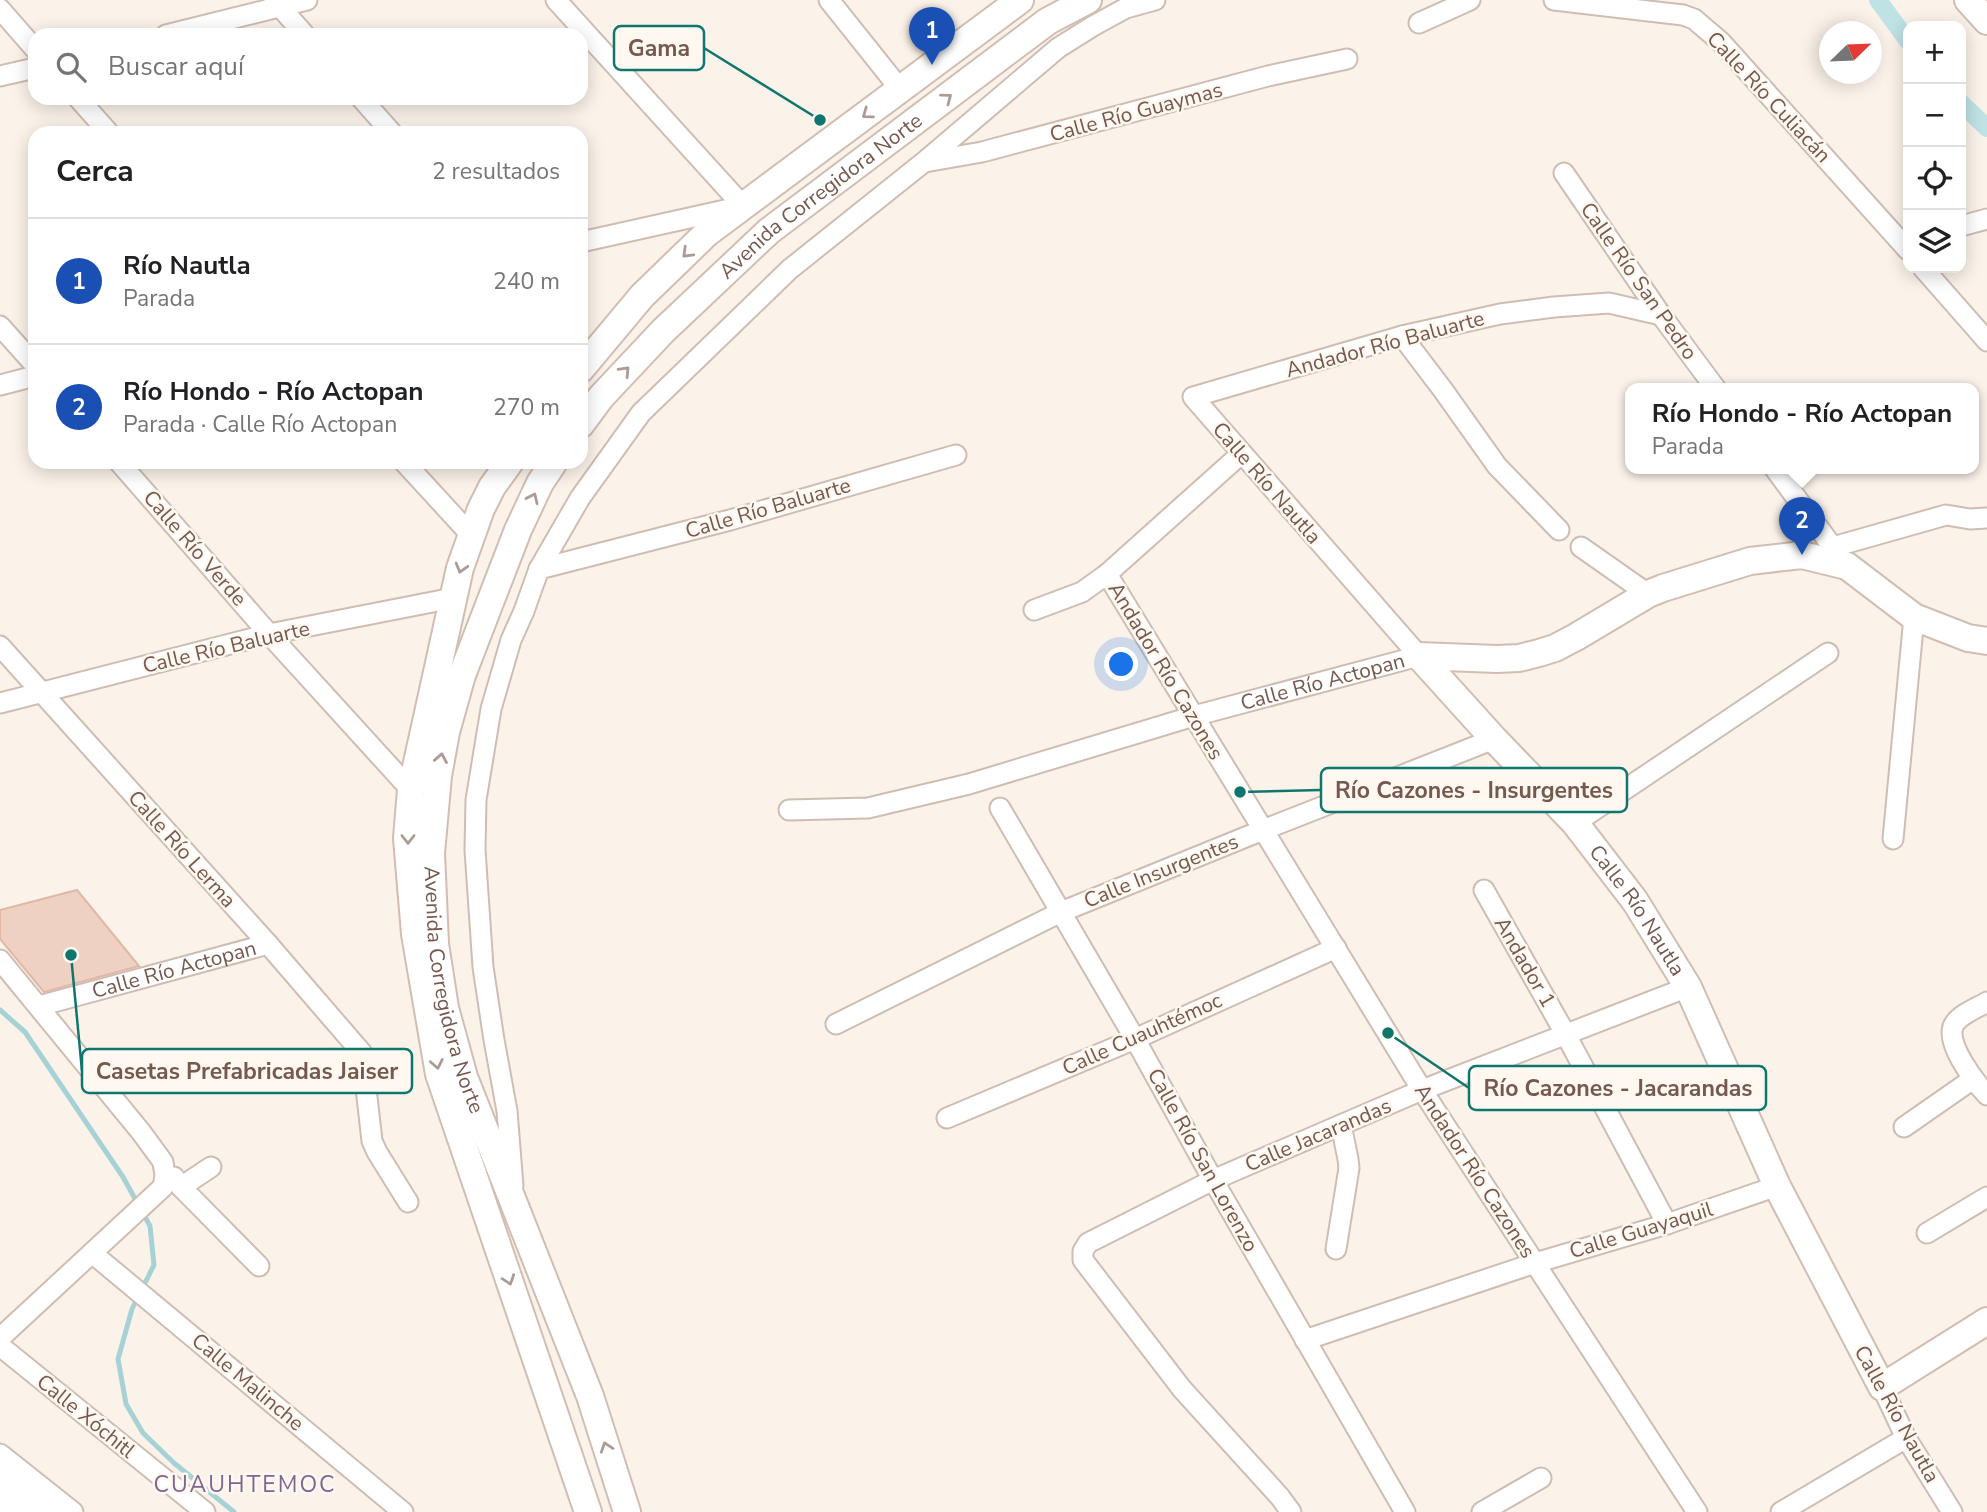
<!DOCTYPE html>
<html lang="es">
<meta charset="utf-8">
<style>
body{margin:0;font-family:"Nunito Sans",sans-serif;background:#f2f2f2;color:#202124}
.controls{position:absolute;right:21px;top:21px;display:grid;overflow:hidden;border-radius:14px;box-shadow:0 4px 18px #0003}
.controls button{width:63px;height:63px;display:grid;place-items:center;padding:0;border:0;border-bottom:2px solid #e0e0e0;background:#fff;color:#202124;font:35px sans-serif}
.compass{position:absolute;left:1819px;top:21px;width:63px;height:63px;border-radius:50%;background:#fff;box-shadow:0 4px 18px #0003;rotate:67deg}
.you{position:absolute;left:1122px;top:665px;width:24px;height:24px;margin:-18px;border:5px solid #fff;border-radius:50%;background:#1a73e8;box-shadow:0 0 0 10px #1a73e833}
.badge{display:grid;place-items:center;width:46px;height:46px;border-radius:50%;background:#dd6b58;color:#fff;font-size:23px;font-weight:700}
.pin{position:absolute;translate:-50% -58px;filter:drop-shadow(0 2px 4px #0008)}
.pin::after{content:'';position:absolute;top:37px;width:24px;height:21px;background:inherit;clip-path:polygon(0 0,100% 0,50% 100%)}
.popup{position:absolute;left:1625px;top:383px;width:354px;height:91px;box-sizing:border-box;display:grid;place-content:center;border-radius:14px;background:#fff;filter:drop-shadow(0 2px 5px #0005);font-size:23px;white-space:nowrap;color:#757577}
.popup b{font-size:26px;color:#202124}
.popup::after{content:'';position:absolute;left:50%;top:100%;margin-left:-14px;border:14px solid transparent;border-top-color:#fff}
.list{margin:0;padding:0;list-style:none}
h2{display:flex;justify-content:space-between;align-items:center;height:91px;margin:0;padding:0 28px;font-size:30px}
h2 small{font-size:23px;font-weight:400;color:#757577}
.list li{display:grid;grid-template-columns:46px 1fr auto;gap:21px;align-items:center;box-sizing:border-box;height:126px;padding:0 28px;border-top:2px solid #e0e0e0}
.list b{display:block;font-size:26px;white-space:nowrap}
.list p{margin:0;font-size:23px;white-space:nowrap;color:#757577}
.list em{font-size:23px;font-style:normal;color:#757577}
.icon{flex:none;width:38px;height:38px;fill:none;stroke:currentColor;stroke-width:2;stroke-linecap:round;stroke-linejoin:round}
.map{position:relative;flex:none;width:1987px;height:1512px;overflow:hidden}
.search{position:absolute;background:#fff;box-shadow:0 4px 18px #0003;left:28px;top:28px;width:560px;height:77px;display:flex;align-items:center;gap:18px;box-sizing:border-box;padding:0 24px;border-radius:21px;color:#757577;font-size:26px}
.panel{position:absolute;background:#fff;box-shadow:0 4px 18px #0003;left:28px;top:126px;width:560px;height:343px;border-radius:21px}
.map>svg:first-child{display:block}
</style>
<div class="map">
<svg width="1987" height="1512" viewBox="0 0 1987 1512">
<rect width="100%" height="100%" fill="#fbf3ea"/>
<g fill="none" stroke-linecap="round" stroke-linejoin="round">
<!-- stream -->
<path stroke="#a6d2d6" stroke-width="5" d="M0,1010L25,1032L123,1177L150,1226L154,1265L132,1309L118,1359L126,1404L143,1433L174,1463L234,1512"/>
<!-- canal -->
<path stroke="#bfe2e4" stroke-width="18" d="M1878,0L1908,41
M1961,103L1987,128"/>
</g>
<!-- building -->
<path fill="#efd1c3" stroke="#e1b7a5" stroke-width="2" d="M77,890L139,966L44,992L0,939V910Z"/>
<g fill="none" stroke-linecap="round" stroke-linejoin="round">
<!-- street casing -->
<g stroke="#cfbdb3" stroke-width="23">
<g id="street">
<path d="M274,0L305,35"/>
<path d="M556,0L743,206L581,242"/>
<path d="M829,0L900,89"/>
<path d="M1554,0L1683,15L1694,19L1721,42L1908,250"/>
<path d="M0,9L35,49"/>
<path d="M1419,23L1470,0"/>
<path d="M166,35L307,0"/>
<path d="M0,76L35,68"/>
<path d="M78,98L109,133"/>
<path d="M361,98L392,133"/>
<path d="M925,162L982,152L1268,76L1347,59"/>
<path d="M1564,173L1661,315L1716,389"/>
<path d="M1961,226L1987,219"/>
<path d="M1923,268L1987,341"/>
<path d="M0,326L35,365"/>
<path d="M1402,336L1443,390L1497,466L1559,530"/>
<path d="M0,385L35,376"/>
<path d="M119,462L269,634L411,790"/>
<path d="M404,462L471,535"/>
<path d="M1775,469L1840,557"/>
<path d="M1581,547L1648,594"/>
<path d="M1833,547L1946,515L1970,519L1987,518"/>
<path d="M539,569L730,520L956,455"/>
<path d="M1107,574L1422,1090L1697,1512"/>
<path d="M1034,610L1082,592L1107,574L1241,454"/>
<path d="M0,646L268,944L362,1053L372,1141L377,1152L408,1202"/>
<path d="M0,703L269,634L453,598"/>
<path d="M1000,808L1135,1039L1213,1180L1405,1512"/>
<path id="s1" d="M789,810L868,808L969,784L1194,716L1419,656L1193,397L1402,336L1500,314L1554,307L1609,303L1661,315"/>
<path d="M1575,823L1828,653"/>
<path d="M1893,839L1914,617"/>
<path d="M1484,890L1566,1035L1667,1224"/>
<path d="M0,960L141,1132L163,1162L165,1176L163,1187L0,1338"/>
<path d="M1987,1002C1977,1008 1961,1014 1955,1023C1942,1040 1975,1082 1987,1095"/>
<path id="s2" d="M39,1006L268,944"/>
<path d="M836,1024L1061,912L1263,830L1494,739"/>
<path d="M947,1118L1135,1039L1336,948"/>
<path d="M1904,1127L1973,1079"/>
<path d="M174,1177L181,1187L211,1167"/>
<path d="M513,1186L507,1111L494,1040L483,967L475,850L476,800L491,709L511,640L524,611L539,569L580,498L641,413L790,269L924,162L1058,48L1093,26L1126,8L1155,0"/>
<path d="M181,1187L259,1266"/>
<path d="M1927,1233L1987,1197"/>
<path d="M1336,1249L1349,1168L1348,1159L1341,1125"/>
<path d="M92,1253L403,1512"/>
<path d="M1305,1340L1535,1263L1667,1224L1777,1186"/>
<path d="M0,1346L205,1512"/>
<path d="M1882,1387L1906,1438L1952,1512"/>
<path d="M0,1454L73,1512"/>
<path d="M1291,1512L1280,1497L1182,1389L1083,1260V1251L1088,1243L1213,1180L1422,1090L1688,987"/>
<path d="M1482,1512L1541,1478"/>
<path d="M1781,1512L1906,1438"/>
</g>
</g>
<!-- secondary casing -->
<g stroke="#d2bdb1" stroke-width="30">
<g id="secondary">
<path d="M1968,0L1987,21"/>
<path d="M581,369L642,296L707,233L1020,0"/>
<path id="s3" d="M581,424L601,397L663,331L769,231L1048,21L1088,0"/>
<path d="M510,462L492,487L481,509L460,568L411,790L407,838L415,934L439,1074L588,1512"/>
<path id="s4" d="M554,462L540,483L518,530L462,675L446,732L438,776L431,853L435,944L445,1008L464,1077L590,1396L627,1512"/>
<path id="s5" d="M1419,656L1494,739L1575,823L1635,901L1688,987L1777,1186L1882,1387L1987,1321"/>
<path d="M1419,656L1497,659L1519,658L1539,653L1555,648L1576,637L1648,594L1663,588L1750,561L1802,555L1847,566L1914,617L1968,638L1987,641"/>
<path d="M0,1476L45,1512"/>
<path d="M0,1502L14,1512"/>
</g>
</g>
<!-- street -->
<use href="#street" stroke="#fff" stroke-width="19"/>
<!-- secondary -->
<use href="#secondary" stroke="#fff" stroke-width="26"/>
</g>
<!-- one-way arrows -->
<defs><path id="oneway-chevron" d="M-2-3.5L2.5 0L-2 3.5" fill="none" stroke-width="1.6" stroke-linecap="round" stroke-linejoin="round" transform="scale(1.75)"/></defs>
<g stroke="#ac9b95">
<use href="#oneway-chevron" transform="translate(947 98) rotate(-37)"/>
<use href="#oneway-chevron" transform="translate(867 114) rotate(144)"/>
<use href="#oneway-chevron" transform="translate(687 253) rotate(136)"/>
<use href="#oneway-chevron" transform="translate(625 371) rotate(-47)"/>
<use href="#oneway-chevron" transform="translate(533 498) rotate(-65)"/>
<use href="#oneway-chevron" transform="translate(461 568) rotate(106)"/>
<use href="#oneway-chevron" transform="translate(441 758) rotate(-80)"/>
<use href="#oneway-chevron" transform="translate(408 839) rotate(90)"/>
<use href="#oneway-chevron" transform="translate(437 1064) rotate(79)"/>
<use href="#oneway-chevron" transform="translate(509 1280) rotate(71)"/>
<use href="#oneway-chevron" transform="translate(606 1447) rotate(-108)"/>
</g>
<g text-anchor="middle" stroke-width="5" stroke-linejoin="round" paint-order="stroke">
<!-- street labels -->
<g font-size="21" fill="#75594f" stroke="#fef8f1">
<text transform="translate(1769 97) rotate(47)" y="7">Calle Río Culiacán</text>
<text transform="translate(1136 112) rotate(-15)" y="7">Calle Río Guaymas</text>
<text dy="7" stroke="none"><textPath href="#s3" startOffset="332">Avenida Corregidora Norte</textPath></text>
<text transform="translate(1639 281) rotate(55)" y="7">Calle Río San Pedro</text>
<text transform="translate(1385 344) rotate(-15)" y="7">Andador Río Baluarte</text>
<text transform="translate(1267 483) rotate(49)" y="7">Calle Río Nautla</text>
<text transform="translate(768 508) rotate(-16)" y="7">Calle Río Baluarte</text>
<text transform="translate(195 548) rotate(49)" y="7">Calle Río Verde</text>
<text transform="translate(226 647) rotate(-13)" y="7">Calle Río Baluarte</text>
<text transform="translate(1166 671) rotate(59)" y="7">Andador Río Cazones</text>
<text dy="7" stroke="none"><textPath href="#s1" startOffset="551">Calle Río Actopan</textPath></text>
<text transform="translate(182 849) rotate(48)" y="7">Calle Río Lerma</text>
<text transform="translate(1161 871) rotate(-22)" y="7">Calle Insurgentes</text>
<text dy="7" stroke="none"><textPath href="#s5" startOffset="336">Calle Río Nautla</textPath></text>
<text transform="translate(1525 962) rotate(60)" y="7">Andador 1</text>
<text dy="7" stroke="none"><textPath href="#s2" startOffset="140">Calle Río Actopan</textPath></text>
<text dy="7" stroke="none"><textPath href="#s4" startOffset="553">Avenida Corregidora Norte</textPath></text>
<text transform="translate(1142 1034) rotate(-24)" y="7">Calle Cuauhtémoc</text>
<text transform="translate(1318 1135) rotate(-23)" y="7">Calle Jacarandas</text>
<text transform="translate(1203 1160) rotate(61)" y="7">Calle Río San Lorenzo</text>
<text transform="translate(1475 1171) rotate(57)" y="7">Andador Río Cazones</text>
<text transform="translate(1641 1230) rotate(-17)" y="7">Calle Guayaquil</text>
<text transform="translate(248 1382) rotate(40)" y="7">Calle Malinche</text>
<text transform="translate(1897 1414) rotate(61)" y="7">Calle Río Nautla</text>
<text transform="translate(86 1416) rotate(39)" y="7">Calle Xóchitl</text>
</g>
<!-- neighbourhood labels -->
<g font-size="23" letter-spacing="2" fill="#7f6690" stroke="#fef8f1">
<text x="245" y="1492">CUAUHTEMOC</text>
</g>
</g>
<!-- callouts -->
<path fill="none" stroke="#0f766e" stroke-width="2.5" d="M820 120L704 48M1240 792L1321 790M71 955L82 1071M1388 1033L1469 1088"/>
<g fill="#0f766e" stroke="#fef8f1" stroke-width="2.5">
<circle cx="820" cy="120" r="7"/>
<circle cx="1240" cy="792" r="7"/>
<circle cx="71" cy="955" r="7"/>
<circle cx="1388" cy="1033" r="7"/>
</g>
<g fill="#fef8f1" stroke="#0f766e" stroke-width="2.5">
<rect x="614" y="26" width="90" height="44" rx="7"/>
<rect x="1321" y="768" width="306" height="44" rx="7"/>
<rect x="82" y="1049" width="330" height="44" rx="7"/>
<rect x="1469" y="1066" width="297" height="44" rx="7"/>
</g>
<g font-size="23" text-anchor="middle" font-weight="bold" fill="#75594f">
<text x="659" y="56">Gama</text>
<text x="1474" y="798">Río Cazones - Insurgentes</text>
<text x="247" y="1079">Casetas Prefabricadas Jaiser</text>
<text x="1618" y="1096">Río Cazones - Jacarandas</text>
</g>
</svg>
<div class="controls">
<button>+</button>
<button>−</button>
<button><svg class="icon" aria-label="locate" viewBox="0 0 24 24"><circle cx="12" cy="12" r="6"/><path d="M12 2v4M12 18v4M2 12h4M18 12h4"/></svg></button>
<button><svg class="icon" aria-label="layers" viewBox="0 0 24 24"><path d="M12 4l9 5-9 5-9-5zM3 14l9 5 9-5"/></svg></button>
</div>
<svg class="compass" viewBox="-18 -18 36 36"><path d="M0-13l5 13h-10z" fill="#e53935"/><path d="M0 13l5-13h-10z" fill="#757577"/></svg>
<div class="you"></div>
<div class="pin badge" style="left:932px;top:65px;background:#1a4fb4">1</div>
<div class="pin badge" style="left:1802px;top:555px;background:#1a4fb4">2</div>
<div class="popup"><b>Río Hondo - Río Actopan</b>Parada</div>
<div class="search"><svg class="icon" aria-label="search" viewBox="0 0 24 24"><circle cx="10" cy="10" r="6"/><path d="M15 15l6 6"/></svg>Buscar aquí</div>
<section class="panel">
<h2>Cerca<small>2 resultados</small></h2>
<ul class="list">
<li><span class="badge" style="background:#1a4fb4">1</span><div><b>Río Nautla</b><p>Parada</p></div><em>240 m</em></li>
<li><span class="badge" style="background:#1a4fb4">2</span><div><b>Río Hondo - Río Actopan</b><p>Parada · Calle Río Actopan</p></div><em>270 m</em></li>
</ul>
</section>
</div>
